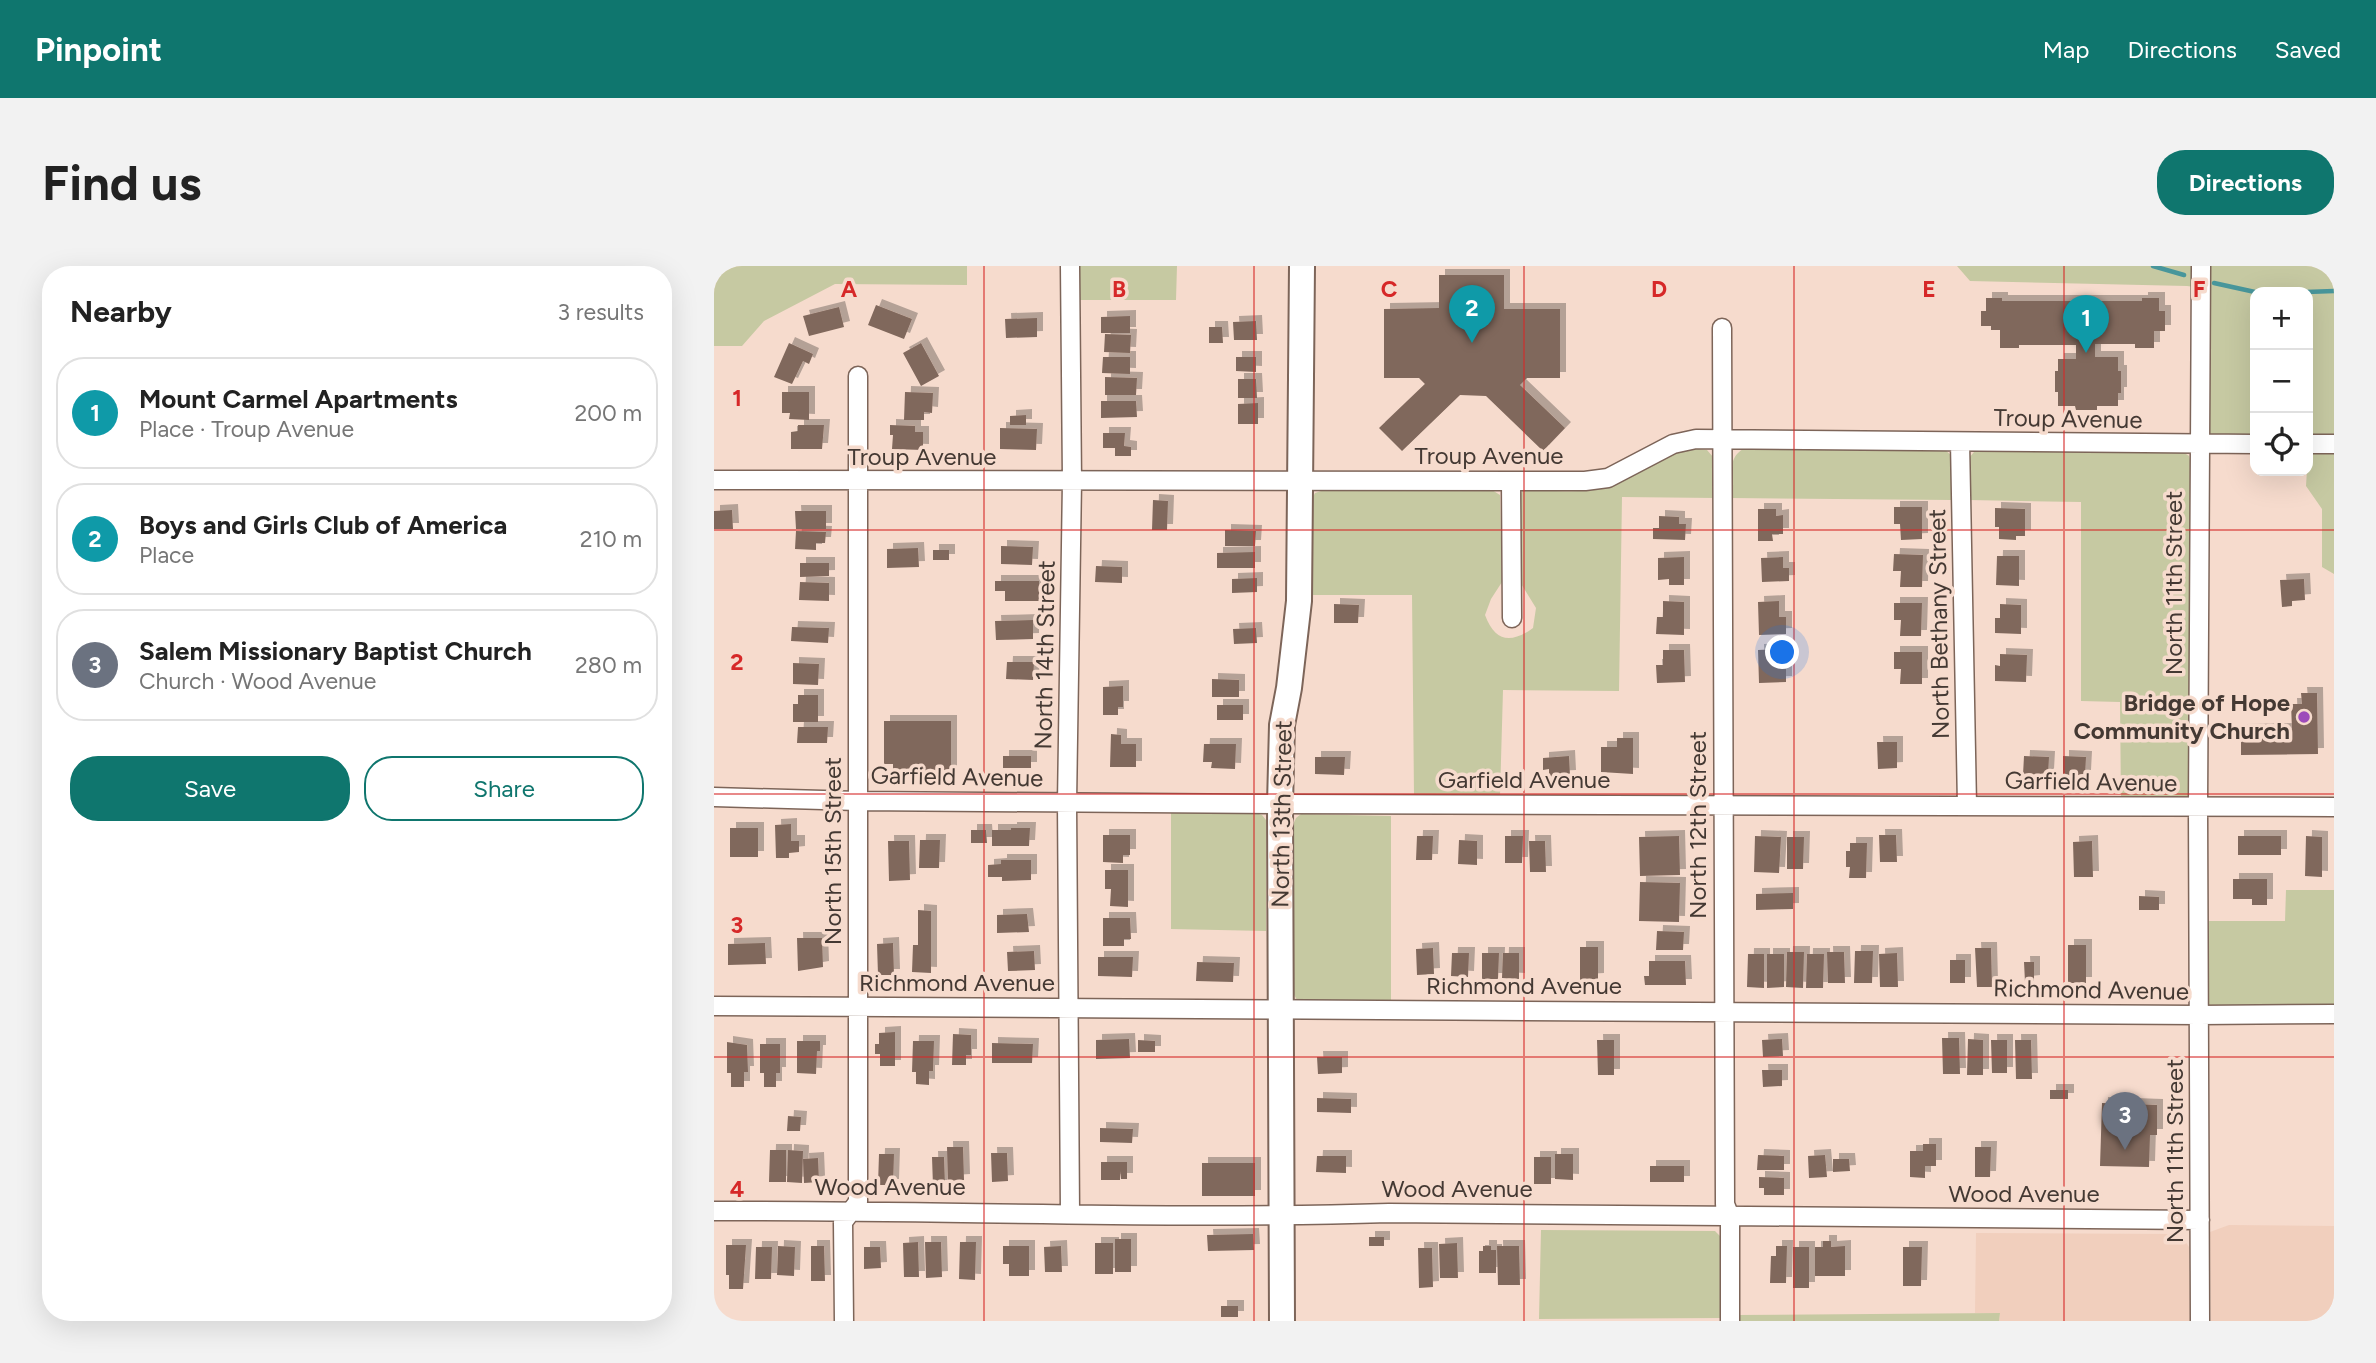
<!DOCTYPE html>
<meta charset="utf-8">
<style>
body{margin:0;font-family:Figtree,sans-serif;background:#f2f2f2;color:#222}
.controls{position:absolute;right:21px;top:21px;display:grid;overflow:hidden;border-radius:14px;box-shadow:0 7px 28px #0002}
.controls button{width:63px;height:63px;display:grid;place-items:center;padding:0;border:0;border-bottom:2px solid #e0e0e0;background:#fff;color:#222;font:35px sans-serif}
.you{position:absolute;left:1069px;top:387px;width:24px;height:24px;margin:-18px;border:5px solid #fff;border-radius:50%;background:#1a73e8;box-shadow:0 0 0 10px #1a73e833}
.badge{display:grid;place-items:center;width:46px;height:46px;border-radius:50%;background:#0f766e;color:#fff;font-size:23px;font-weight:700}
.pin{position:absolute;translate:-50% -58px;filter:drop-shadow(0 2px 4px #0008)}
.pin::after{content:'';position:absolute;top:37px;width:24px;height:21px;background:inherit;clip-path:polygon(0 0,100% 0,50% 100%)}
.list{margin:0;padding:0;list-style:none}
h2{display:flex;justify-content:space-between;align-items:center;height:91px;margin:0;padding:0 28px;font-size:30px}
h2 small{font-size:23px;font-weight:400;color:#767676}
.list li{display:grid;grid-template-columns:46px 1fr auto;gap:21px;align-items:center;box-sizing:border-box;height:112px;margin:0 14px 14px;padding:0 14px;border:2px solid #e0e0e0;border-radius:28px}
.list b{display:block;font-size:26px;white-space:nowrap}
.list p{margin:0;font-size:23px;white-space:nowrap;color:#767676}
.list em{font-size:23px;font-style:normal;color:#767676}
.actions{display:flex;gap:14px;padding:21px 28px}
.actions a{flex:1;padding:16px 0;border:2px solid #0f766e;border-radius:28px;text-align:center;font-size:24px;color:#0f766e}
.actions .main{background:#0f766e;color:#fff}
.icon{flex:none;width:38px;height:38px;fill:none;stroke:currentColor;stroke-width:2;stroke-linecap:round;stroke-linejoin:round}
.map{position:relative;flex:none;width:1620px;height:1055px;overflow:hidden;border-radius:28px}
header{display:flex;align-items:center;gap:42px;box-sizing:border-box;height:98px;padding:0 35px;background:#0f766e;color:#fff}
header strong{font-size:33px}
nav{display:flex;gap:38px;margin-inline-start:auto;font-size:24px}
.intro{display:flex;align-items:center;justify-content:space-between;box-sizing:border-box;height:168px;padding:0 42px}
h1{margin:0;font-size:49px}
.button{padding:18px 32px;border-radius:28px;background:#0f766e;color:#fff;font-size:24px;font-weight:700}
main{display:flex;gap:42px;padding:0 42px}
aside{flex:1;background:#fff;border-radius:28px;box-shadow:0 7px 28px #0002}
.map>svg:first-child{display:block}
</style>
<header>
<strong>Pinpoint</strong>
<nav><a>Map</a><a>Directions</a><a>Saved</a></nav>
</header>
<div class="intro"><h1>Find us</h1><a class="button">Directions</a></div>
<main>
<aside>
<h2>Nearby<small>3 results</small></h2>
<ul class="list">
<li><span class="badge" style="background:#0f9aa8">1</span><div><b>Mount Carmel Apartments</b><p>Place · Troup Avenue</p></div><em>200 m</em></li>
<li><span class="badge" style="background:#0f9aa8">2</span><div><b>Boys and Girls Club of America</b><p>Place</p></div><em>210 m</em></li>
<li><span class="badge" style="background:#6b7280">3</span><div><b>Salem Missionary Baptist Church</b><p>Church · Wood Avenue</p></div><em>280 m</em></li>
</ul>
<div class="actions"><a class="main">Save</a><a>Share</a></div>
</aside>
<div class="map">
<svg width="1620" height="1055" viewBox="0 0 1620 1055">
<defs>
<filter id="shadow"><feDropShadow dx="6" dy="-6" stdDeviation="0" flood-color="#0004"/></filter>
</defs>
<rect width="100%" height="100%" fill="#f6dbcd"/>
<!-- built -->
<path fill="#f1cfbd" d="M1515,959L1620,960V1055H1497L1496,966Z
M1262,967L1460,968L1469,972L1475,981L1476,1055H1285L1286,1047H1261Z"/>
<!-- green -->
<path fill="#c6c9a2" d="M0,0H253V19L121,18L50,55L28,80H0Z
M364,0H463L462,34H364Z
M1243,0H1620V169H1594V26H1541V169H1495L1494,23L1473,20L1256,15Z
M1620,173V308L1608,301V243L1592,220L1594,188Z
M977,182L993,184L999,191L1001,232L908,231L905,425L789,424L786,530L700,529L698,329H597L598,233L601,227L610,224H778L786,229L788,316L777,333L771,349C781,376 797,378 819,362L822,342L806,316L805,233L808,225C836,224 877,229 902,218C928,207 949,189 977,182Z
M1031,182L1231,184L1237,189L1238,234L1017,232C1018,214 1012,191 1031,182Z
M1268,184L1469,186L1475,190L1477,198V530L1473,535L1407,534L1406,436L1367,435V236L1255,234V192L1260,186Z
M538,546L548,549L552,554V665L457,663V547Z
M587,548L677,550V735L591,736L583,734L579,727V559L582,552Z
M1572,624H1620V742H1495V655H1571Z
M827,964L1001,965L1008,972L1007,1052L825,1053Z
M1286,1047L1285,1055H1022L1023,1049Z"/>
<g fill="none" stroke-linecap="round" stroke-linejoin="round">
<!-- stream -->
<path stroke="#48969b" stroke-width="4.5" d="M1439,0L1470,9
M1500,17L1541,26
M1592,26L1620,25"/>
</g>
<!-- building -->
<path fill="#80685c" filter="url(#shadow)" d="M725,9H790V43H846V112H813L806,119L851,162L829,185L772,130L746,129L688,185L665,162L711,118L705,112H670V43L725,42Z
M1272,32H1288V35H1428V32H1445V45H1451V65H1440V82H1421V78H1381V91H1404V105H1407V127H1404V140H1383V144H1362L1361,140H1344V126H1341V105H1344V93H1362V79H1305V82H1286V64H1277V60H1267V45H1272Z
M162,39L198,53L190,73L154,59Z
M125,41L130,61L95,70L89,50Z
M416,50V67H387V51Z
M323,52V71L292,72L291,53Z
M542,55L543,74H520L519,56Z
M495,61H508L509,77H495Z
M391,68L417,69L416,87L390,86Z
M75,77L99,88L95,98L89,95L78,118L60,111Z
M207,77L225,110L207,120L189,87Z
M389,91H416V108L388,107Z
M522,91H542V106L522,105Z
M391,111L423,112L422,129H391Z
M524,113H542L543,132H524Z
M68,126H95V154L75,153L76,147H68Z
M191,126L219,127L218,147L210,146V154H190Z
M387,135H422L423,151L387,152Z
M544,137V158H524V138Z
M312,149V159H296V150Z
M84,159H110L108,183H77V166L84,165Z
M176,159L201,160V166H209V184L178,183L179,169H176Z
M286,162L323,163L322,184L286,183Z
M389,167H411L410,180L417,181V190H401V182H389Z
M439,234L454,235L453,264H438Z
M1180,241H1208V273L1187,274L1186,258H1180Z
M1281,242L1311,243V270H1302V274L1285,273V261H1281Z
M1044,243H1062V250L1069,249V268H1058L1059,275H1044Z
M18,244L19,263H0V245Z
M81,245H112V263H82Z
M945,250L965,251V258H972L971,274L939,273V262H945Z
M511,264L542,265L541,280H511Z
M82,265L112,266L111,277H102V284L81,283Z
M287,280L319,281L318,299L287,298Z
M204,282L205,301L173,302V283Z
M219,284H235V294H219Z
M541,286V302H503V287Z
M1180,288L1209,289L1208,321H1186L1187,305H1179Z
M1283,290H1305V320L1282,319Z
M970,291V319H955V313L944,314V292Z
M1069,291V302H1075V315L1048,316L1047,292Z
M86,297H115V310L86,311Z
M382,300L408,301V317L381,316Z
M543,312V326L518,327V313Z
M1590,313L1591,334L1578,335V340L1568,341L1566,314Z
M281,315H325V335H291V325H281Z
M86,316L115,317V335L85,334Z
M949,335L970,336V369L942,368L943,351H949Z
M1065,335V351H1072V368L1045,369L1044,336Z
M1180,337H1208L1207,370H1186L1187,354H1180Z
M620,338L645,339L644,357H620Z
M1286,338L1307,339V368L1281,367V352H1286Z
M319,354V373L282,374L281,355Z
M78,361L115,362L114,377L77,375Z
M542,362L543,377L520,378L519,363Z
M1065,383L1066,399H1072V416L1045,417L1044,384Z
M949,384H970L971,416L943,417L942,399H949Z
M1180,386H1208V418H1186L1187,403H1180Z
M1286,388L1313,389L1312,416L1281,415V399L1286,400Z
M293,396H320L319,414L292,413Z
M79,397L105,398L104,419L79,418Z
M498,413L525,414V431H498Z
M409,420V441H404V449H389V421Z
M1587,427H1603L1604,488L1527,489V464L1578,463L1577,438H1588Z
M84,429H104V456H79V438H84Z
M503,439H529V454H503Z
M170,455H237V506L179,508V498H170Z
M84,461H114L113,477H83Z
M397,468L407,469V478H422V501H396Z
M903,472H919V508L887,506V481H903Z
M1163,476H1183V502L1164,503Z
M490,478H522L521,503L497,502L498,496H489Z
M289,490H317V502H289Z
M855,490L856,510L835,511V503L829,504V492Z
M1310,490L1335,491L1334,509H1309Z
M1349,490L1372,491L1371,510H1349Z
M601,491H631L630,509L601,508Z
M77,558V575H85V586L75,587V592H62L61,559Z
M16,562H44V591H16Z
M297,562H316L315,580H278V564H297Z
M257,564H272L273,577H257Z
M389,569H416V589H409V597L389,596Z
M1165,569H1182L1183,596H1166Z
M703,570H719L718,594H702Z
M791,570H809L808,597H791Z
M965,570L966,609L926,610L925,571Z
M1041,570L1067,571L1065,607L1040,606Z
M1524,570H1567V589H1524Z
M1592,570L1608,571V611L1591,610Z
M1073,571H1090L1089,603H1073Z
M206,574H226L225,602H205Z
M745,574L763,575V599L744,598Z
M174,575H195L196,614L175,615Z
M815,575H831L832,606H816Z
M1378,575L1379,611H1360L1359,576Z
M1136,577H1153L1152,612H1135L1136,601H1132V585H1136Z
M287,594H317V614L288,615V611H274V599L287,598Z
M391,604H414V641L396,640L397,623H391Z
M1519,613H1553V639H1538V633H1519Z
M926,616L966,617L965,656L925,655Z
M1079,627V643L1042,644V628Z
M1425,630L1445,631V644H1425Z
M204,644L217,645V707L198,706L199,679H204Z
M313,648L315,666L283,667V649Z
M389,652H416L417,673H410V680H389Z
M943,665L970,666L969,684H942Z
M83,672H108L109,701L84,705Z
M51,677L52,698L14,699V678Z
M179,677L180,709H164L163,678Z
M1354,679H1372V717H1354Z
M866,681H884V713L866,714Z
M719,682L720,708L703,709L702,683Z
M1261,682H1277L1278,721H1263Z
M320,685L321,704L294,705L293,686Z
M1141,685H1159L1158,717H1140Z
M1073,686H1090L1089,722L1072,721Z
M1113,686H1130L1131,717H1114Z
M738,687H755L754,711L737,710Z
M768,687H785L784,713H768Z
M789,687H805V713L788,712Z
M1183,687L1184,721H1166L1165,688Z
M1034,688H1050V722L1033,721Z
M1053,688H1070V721L1053,722Z
M1093,688H1110L1109,722H1092Z
M384,691H419L418,711L384,710Z
M1236,694H1251V717H1236Z
M935,695H971L972,719H931L930,710H935Z
M483,696L520,697L519,716L482,715Z
M1310,696H1320V715L1311,716Z
M181,766V800H166V788H161V778H165V767Z
M239,768L257,769V789H252V799H238Z
M1228,772H1245L1246,808H1229Z
M415,773L416,792L382,793V774Z
M1068,773L1069,790L1049,791L1048,774Z
M1254,773L1269,774V809H1253Z
M424,774L441,775V786H424Z
M883,774H900V809H884Z
M1277,774H1293V807H1278Z
M1301,774H1317L1318,813H1302Z
M83,775H106V785H103L102,808L83,807Z
M199,775H220L219,805H215V819L202,818V806H198Z
M13,776L33,779L34,806H30V821H17V807H13Z
M278,777L319,778L318,797H278Z
M46,778H66V807H62V821H50V807H46Z
M603,791H628V807L604,808Z
M1048,804H1068V820L1049,821Z
M1336,824H1354V833H1336Z
M603,832L637,833V847L603,846Z
M1388,837L1443,839V869H1436L1435,901L1386,900Z
M74,850L87,851L86,865H73Z
M386,862L419,863L418,877L386,876Z
M1209,878H1222V900H1211V912L1196,911V885H1209Z
M233,881H249L250,914L234,915Z
M1261,881H1277L1276,911H1261Z
M56,884H72V916H55Z
M74,884L89,885L88,917L73,916Z
M277,887H293L294,915L278,916Z
M165,888H180L179,919H164Z
M841,888H859V914L841,913Z
M1044,889L1070,890V904H1043Z
M1111,889L1113,911L1095,912L1094,890Z
M603,890H632V907L602,906Z
M218,891H230L231,920H219Z
M820,891H837V918H820Z
M104,892L105,916L90,917L89,893Z
M1119,893H1135L1136,905L1119,906Z
M387,896H413V913H407L406,905V914H387Z
M488,897H541V930H488Z
M936,900H970V916H936Z
M1045,911L1070,912V929H1050V922H1045Z
M539,968L540,984L494,985L493,969Z
M655,971H670V980H655Z
M401,973H417V1006H401Z
M1109,975H1117V981L1131,980V1010H1101V981H1109Z
M204,976L205,1011H190L189,977Z
M211,976H227L228,1011L212,1012Z
M246,976H262L261,1014L245,1013Z
M381,977H399V1008H381Z
M743,977L744,1012H726L725,978Z
M12,979H32L29,1023H15V1009H12Z
M64,980L81,981L80,1010L63,1009Z
M97,980H110L111,1015H97Z
M289,980H315V1010H295V998H289Z
M347,980L348,1006H331L330,981Z
M769,980H777V984H782V1007H765V985H769Z
M783,980H805L806,1019H784Z
M1062,980H1073L1072,1017H1056L1057,990H1062Z
M42,981H58L57,1013H41Z
M150,981H166L167,1002L150,1003Z
M1079,981H1095V1022H1079Z
M1189,981H1208L1207,1020H1189Z
M704,982H718L719,1021L705,1022Z
M507,1040H524V1051H507Z"/>
<g fill="none" stroke-linecap="round" stroke-linejoin="round">
<!-- street casing -->
<g stroke="#7d6559" stroke-width="21">
<path id="street" d="M1008,62L1011,938L1016,951V1055
M1246,176L1253,539
M1594,178H1620
M0,214L871,215L894,212L959,178L982,173L1541,178
M797,215L798,352
M0,531L144,535L566,538L1620,541
M0,740L1485,749L1620,748
M0,945C225,944 450,954 675,947L1486,954
M356,947L353,537L358,215L356,0
M130,1055L129,956L144,936V110
M1486,1055L1484,541L1487,0"/>
</g>
<!-- secondary casing -->
<g stroke="#7d6559" stroke-width="28">
<path id="secondary" d="M568,1055L566,538L568,459L575,422L585,335L588,0"/>
</g>
<!-- street -->
<use href="#street" stroke="#fff" stroke-width="18"/>
<!-- secondary -->
<use href="#secondary" stroke="#fff" stroke-width="24"/>
</g>
<!-- grid -->
<path fill="none" stroke="#d62828" stroke-width="2" stroke-opacity="0.55" d="M270,0V1055M540,0V1055M810,0V1055M1080,0V1055M1350,0V1055M0,264H1620M0,528H1620M0,791H1620"/>
<!-- markers -->
<circle fill="#9d4bba" stroke="#f6dbcd" stroke-width="2.5" cx="1590" cy="451" r="7"/>
<g text-anchor="middle" stroke-width="7" stroke-linejoin="round" paint-order="stroke">
<!-- street labels -->
<g font-size="24" fill="#443933" stroke="#f6dbcd">
<text transform="translate(1354 153) rotate(1)" y="8">Troup Avenue</text>
<text x="775" y="198">Troup Avenue</text>
<text x="208" y="199">Troup Avenue</text>
<text transform="translate(1460 317) rotate(-90)" y="8">North 11th Street</text>
<text transform="translate(1225 358) rotate(-91)" y="8">North Bethany Street</text>
<text transform="translate(331 389) rotate(-89)" y="8">North 14th Street</text>
<text transform="translate(243 511) rotate(1)" y="8">Garfield Avenue</text>
<text x="810" y="522">Garfield Avenue</text>
<text transform="translate(1377 516) rotate(1)" y="8">Garfield Avenue</text>
<text transform="translate(568 548) rotate(-89)" y="8">North 13th Street</text>
<text transform="translate(984 559) rotate(-90)" y="8">North 12th Street</text>
<text transform="translate(119 585) rotate(-90)" y="8">North 15th Street</text>
<text x="243" y="725">Richmond Avenue</text>
<text x="810" y="728">Richmond Avenue</text>
<text transform="translate(1377 724) rotate(1)" y="8">Richmond Avenue</text>
<text transform="translate(1461 885) rotate(-90)" y="8">North 11th Street</text>
<text x="176" y="929">Wood Avenue</text>
<text x="743" y="931">Wood Avenue</text>
<text x="1310" y="936">Wood Avenue</text>
</g>
<!-- poi labels -->
<g font-size="24" font-weight="bold" fill="#443933" stroke="#f6dbcd" text-anchor="end">
<text x="1576" y="445">Bridge of Hope<tspan x="1576" dy="28">Community Church</tspan></text>
</g>
</g>
<g font-size="23" text-anchor="middle" font-weight="bold" fill="#d62828" stroke="#f6dbcd" stroke-width="7" stroke-linejoin="round" paint-order="stroke">
<text x="135" y="31">A</text>
<text x="405" y="31">B</text>
<text x="675" y="31">C</text>
<text x="945" y="31">D</text>
<text x="1215" y="31">E</text>
<text x="1485" y="31">F</text>
<text x="23" y="140">1</text>
<text x="23" y="404">2</text>
<text x="23" y="667">3</text>
<text x="23" y="931">4</text>
</g>
</svg>
<div class="controls">
<button>+</button>
<button>−</button>
<button><svg class="icon" aria-label="locate" viewBox="0 0 24 24"><circle cx="12" cy="12" r="6"/><path d="M12 2v4M12 18v4M2 12h4M18 12h4"/></svg></button>
</div>
<div class="you"></div>
<div class="pin badge" style="left:1372px;top:87px;background:#0f9aa8">1</div>
<div class="pin badge" style="left:758px;top:77px;background:#0f9aa8">2</div>
<div class="pin badge" style="left:1411px;top:884px;background:#6b7280">3</div>
</div>
</main>
